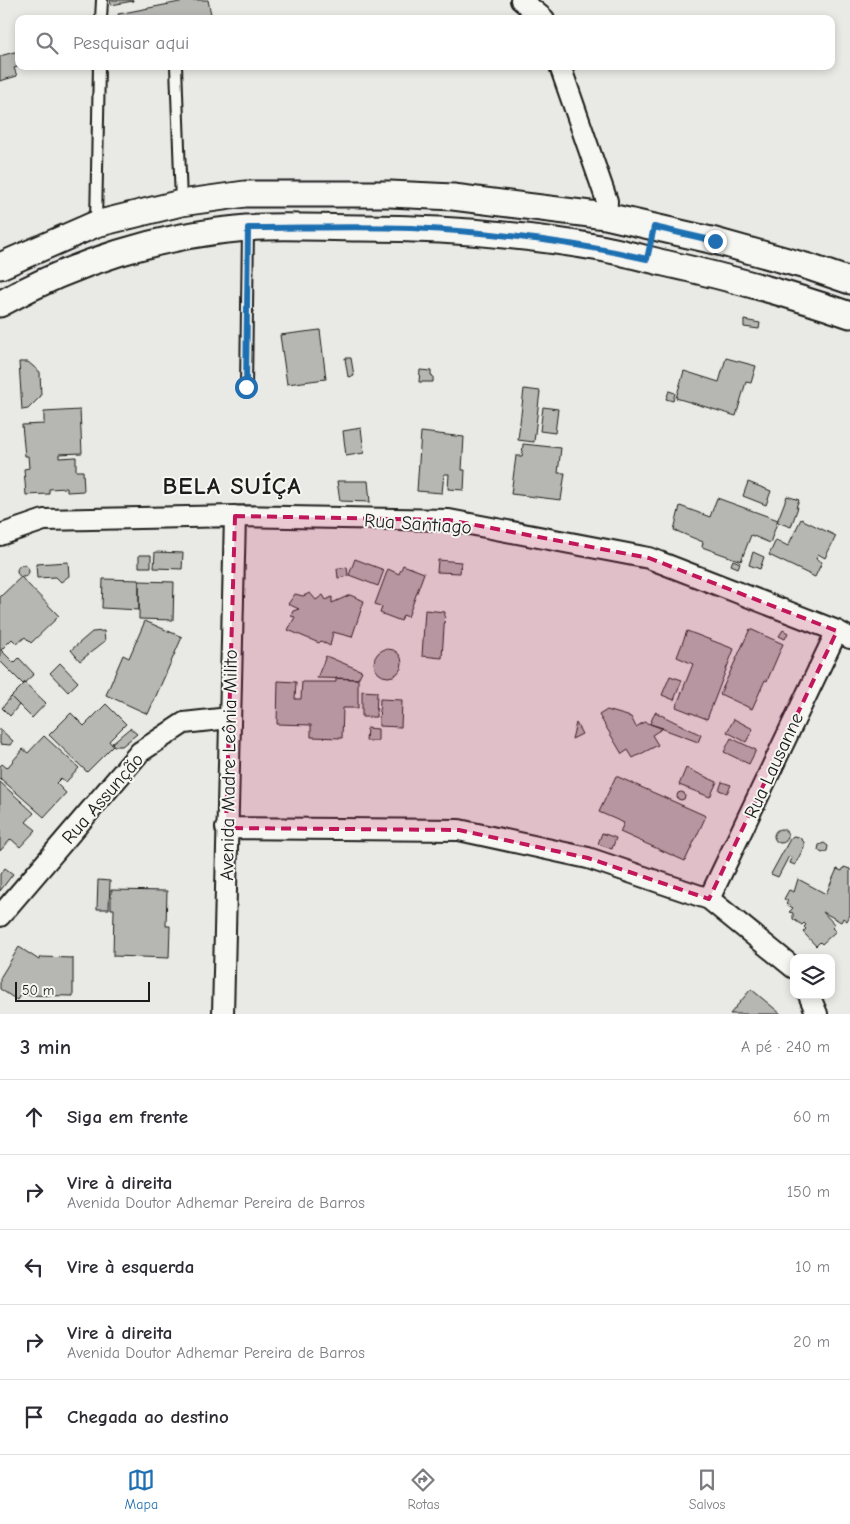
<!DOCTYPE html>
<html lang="pt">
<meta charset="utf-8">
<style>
body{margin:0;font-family:"Comic Neue",sans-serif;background:#f2f2f3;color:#2b2b33}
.controls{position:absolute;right:15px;bottom:15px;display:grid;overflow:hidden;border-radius:10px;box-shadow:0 2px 8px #0003}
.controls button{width:45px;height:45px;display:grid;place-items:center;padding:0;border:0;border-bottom:1px solid #e1e1e2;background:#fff;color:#2b2b33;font:25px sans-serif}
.scale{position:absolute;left:15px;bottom:12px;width:135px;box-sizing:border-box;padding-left:5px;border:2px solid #1c1c1c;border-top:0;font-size:14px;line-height:18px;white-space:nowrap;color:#1c1c1c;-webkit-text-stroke:4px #f6f6f2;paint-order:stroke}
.stop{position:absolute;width:15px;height:15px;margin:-11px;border:4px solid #1f6fb2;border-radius:50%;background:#fff}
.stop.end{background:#1f6fb2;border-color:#fff;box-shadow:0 1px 5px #0008}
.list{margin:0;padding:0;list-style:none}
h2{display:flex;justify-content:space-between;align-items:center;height:65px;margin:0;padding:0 20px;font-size:21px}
h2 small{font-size:16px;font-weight:400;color:#7c7c81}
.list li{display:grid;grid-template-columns:32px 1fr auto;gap:15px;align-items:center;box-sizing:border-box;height:75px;padding:0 20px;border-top:1px solid #e1e1e2}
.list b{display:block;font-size:19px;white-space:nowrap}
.list p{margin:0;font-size:16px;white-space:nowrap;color:#7c7c81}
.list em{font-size:16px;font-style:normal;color:#7c7c81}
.icon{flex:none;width:28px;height:28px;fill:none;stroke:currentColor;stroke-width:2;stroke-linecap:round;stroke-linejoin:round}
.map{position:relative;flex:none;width:850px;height:1014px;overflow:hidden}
.search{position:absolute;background:#fff;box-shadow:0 2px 8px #0003;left:15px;right:15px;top:15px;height:55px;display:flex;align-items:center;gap:12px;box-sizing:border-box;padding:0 18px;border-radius:10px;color:#7c7c81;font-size:19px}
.sheet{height:440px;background:#fff}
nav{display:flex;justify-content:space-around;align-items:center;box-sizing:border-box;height:70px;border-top:1px solid #e1e1e2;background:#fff;font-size:14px;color:#7c7c81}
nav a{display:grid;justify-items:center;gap:2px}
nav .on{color:#1f6fb2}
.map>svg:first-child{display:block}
</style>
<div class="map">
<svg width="850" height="1014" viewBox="0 0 850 1014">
<rect width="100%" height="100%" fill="#e9e9e5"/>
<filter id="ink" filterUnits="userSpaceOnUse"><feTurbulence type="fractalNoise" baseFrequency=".02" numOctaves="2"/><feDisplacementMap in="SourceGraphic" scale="10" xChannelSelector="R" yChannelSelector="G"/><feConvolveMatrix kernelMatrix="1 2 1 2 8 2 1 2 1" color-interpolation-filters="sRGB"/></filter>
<g filter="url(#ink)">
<!-- building -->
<path fill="#b6b6b3" stroke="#1c1c1c" d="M110,0H133V1L111,5Z
M190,0H208L212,19H119L118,14Z
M18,51L19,66H21L14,68L17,76L0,81V56Z
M744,320L760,323L759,329L744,327Z
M320,330L326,379L287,384L280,335Z
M345,358H351L354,376L348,377Z
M726,358L756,366L751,383L746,382L736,416L676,398L684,371L719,382Z
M19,362H28L40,372L41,396L28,409L22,410Z
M420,370L431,371V375L433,376V382H419Z
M524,389L540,391L534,442L518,440Z
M669,391L675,393L673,401L666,399Z
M543,407L558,409L555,433L540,431Z
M80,410L82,453L59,454V458L76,457V471H83L84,491L67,492V488L49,489V494L26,495L24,469L29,468L28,456H25L22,425L44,424V412Z
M361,428L364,453L346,456L343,431Z
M421,432L464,437L462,470H465L464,490L448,489L449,474H444L442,493L417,491Z
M523,444L561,448L558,473H565L561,500L511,494L516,456H522Z
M337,481H368L370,502L340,501Z
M748,482L771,491L766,505L743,496Z
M787,496L799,500L796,507H798L791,527L777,522Z
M717,498L778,520L770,543L751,535L741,561L702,547L703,542L674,530L680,506L710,517Z
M801,519L836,536L825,558L818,554L816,559L822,562L815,577L769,555L776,540L788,546Z
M155,552L183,553L182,569L154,568Z
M753,552L764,557L760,569L749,565Z
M139,555H151V567H139Z
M355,559L384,570L378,586L349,575Z
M438,560L461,562L460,573L437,572Z
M733,560L740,563L738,568L731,565Z
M68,562L69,576L61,582L56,577L37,578L36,564Z
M403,565L424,573L408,617L403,615L401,621L380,613L382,607L375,604L388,569L399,574Z
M17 571a6 6 0 1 1 12 0a6 6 0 1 1-12 0Z
M347,567L348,576L338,578L337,569Z
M21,577L59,616L31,643L25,637L17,644L12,639L1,650L14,663L19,658L34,674L23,684L0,661V597Z
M103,579L139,580V610L102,608Z
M139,581L174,582L173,620L139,619Z
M310,593L316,600L323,595L326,600L332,597V603L350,595L364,601L352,637L333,632L330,646L321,641L319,643L288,630L295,617L291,616L293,611L299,609L288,604L295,594L303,596Z
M425,610L445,612L442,658L422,656Z
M145,621L182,637L148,714L106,695L123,655L129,658Z
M750,629L783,644L767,681L765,680L752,709L720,694Z
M783,630L788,633L785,639L779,636Z
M104,631L105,641L80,661L71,650L92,632Z
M687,631L734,649L707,719L676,707L693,664L677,657Z
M374 663a14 14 0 1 1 28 0a14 14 0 1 1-28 0Z
M326,656L362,671L358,679L317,678Z
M60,663L78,682L68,692L50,673Z
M670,676L682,680L674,700L662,695Z
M336,678L358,679V708H343L342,738L311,737V725L277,724L278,681L296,682L295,699H301L302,682H336Z
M25,683L46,703L32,718L11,697Z
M362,691L377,692L376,717H362Z
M11,697L19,705L10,716L2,708Z
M380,699L402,700L401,727L379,726Z
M106,704L126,724L109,741L113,746L87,772L49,735L71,713L84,726Z
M607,710L631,717L636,727L644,722L663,728L652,735L658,745L633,758L628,750L622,754L599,715Z
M655,712L701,735L698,742L650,724Z
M734,719L753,729L746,742L727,732Z
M576,723L582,734L572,739Z
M130,728L137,734L122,746H114L112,743Z
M367,728L378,729V741H366Z
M0,729L13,741L10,745L0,744Z
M44,736L79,768L66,782L61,778L56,783L66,793L44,817L0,778V766L2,764L7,768L23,749L28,753Z
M731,738L756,750L749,764L724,752Z
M686,768L717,782L710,797L679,785Z
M616,776L706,816L685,861L620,832L624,823L599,812Z
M0,782L34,813L26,822L36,830L20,847L11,839L0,851Z
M722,782L731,785L727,793L719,790Z
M677 796a4 4 0 1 1 8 0a4 4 0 1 1-8 0Z
M774 836a7 7 0 1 1 14 0a7 7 0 1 1-14 0Z
M602,833L616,838L612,849L598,844Z
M793,836L799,837L804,842V847L795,865L790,863L792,858L789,856L778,877L771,874L790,839Z
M824,843L828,846L827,851L822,853L818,850L819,845Z
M844,867L850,869V915L847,921L843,918L841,922L823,912L835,925L832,928L836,931L822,944L820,942L816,946L803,932L806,929L804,927L806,925L804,923L802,925L793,919V913L789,912L793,908L786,904L788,901L784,899L789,890L794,892L798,879L826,894L837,869L842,871Z
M5,868L13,874L0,891V874Z
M98,880L110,881L109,909H97Z
M111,890L167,891L166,926H170L169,958L113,956L114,909H111Z
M19,947L39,960L40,957L73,958V996L20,995L17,1000L0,989V978Z
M751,989L781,1014H730Z"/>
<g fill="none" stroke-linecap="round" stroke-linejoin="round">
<!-- service casing -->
<g stroke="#1c1c1c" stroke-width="14">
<path id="service" d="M101,19L102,0
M176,66L181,202
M96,223L99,66
M246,387L248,228"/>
</g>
<!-- minor casing -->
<g stroke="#1c1c1c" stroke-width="24">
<path id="minor" d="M521,0L544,19
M560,66L607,201L606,216
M0,535L44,520L235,516L449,520L649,558L837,631L850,638
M226,828L459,830L588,858L709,899L794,968
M709,899L837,631
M0,916L140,752L184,723L229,718
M809,995L817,1014
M223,1014L235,516"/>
</g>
<!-- tertiary casing -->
<g stroke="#1c1c1c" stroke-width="29">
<path id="tertiary" d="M0,266L96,224L181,203L245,194H390L453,197L606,216L715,241L809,267L850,281
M0,304C74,262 161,235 246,228C283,225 322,228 360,228C440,228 521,234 600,248C622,252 643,258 664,263C727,277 789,294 850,315"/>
</g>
<!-- service -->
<use href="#service" stroke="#f6f6f2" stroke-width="10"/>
<!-- minor -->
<use href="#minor" stroke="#f6f6f2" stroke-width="20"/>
<!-- tertiary -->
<use href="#tertiary" stroke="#f6f6f2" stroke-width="25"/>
</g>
</g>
<g fill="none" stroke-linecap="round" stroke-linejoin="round" filter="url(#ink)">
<!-- route -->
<path stroke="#1f6fb2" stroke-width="6" d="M246,387L248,228C302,228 356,226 411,228C490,232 569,241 647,259L654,227L715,241"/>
</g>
<!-- marked area -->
<path fill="#c2185b" fill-opacity="0.2" stroke="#c2185b" stroke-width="4" stroke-dasharray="10 6" stroke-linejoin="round" d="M235,516L449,520L649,558L837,631L709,899L588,858L459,830L226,828Z"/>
<g text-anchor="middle" stroke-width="4" stroke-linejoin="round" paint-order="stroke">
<!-- street labels -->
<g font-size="19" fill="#1c1c1c" stroke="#f6f6f2">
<text transform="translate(418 523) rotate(4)" y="7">Rua Santiago</text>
<text transform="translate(228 765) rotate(-89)" y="7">Avenida Madre Leônia Milito</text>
<text transform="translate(773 765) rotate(-65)" y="7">Rua Lausanne</text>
<text transform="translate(102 798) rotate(-49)" y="7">Rua Assunção</text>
</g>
<!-- district labels -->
<g font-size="24" font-weight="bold" letter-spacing="1" fill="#1c1c1c" stroke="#f6f6f2">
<text x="232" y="494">BELA SUÍÇA</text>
</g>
</g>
</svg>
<div class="controls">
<button><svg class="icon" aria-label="layers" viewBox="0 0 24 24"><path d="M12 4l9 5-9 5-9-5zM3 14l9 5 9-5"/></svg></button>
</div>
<div class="scale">50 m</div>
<div class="stop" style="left:246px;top:387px"></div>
<div class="stop end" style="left:715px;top:241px"></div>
<div class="search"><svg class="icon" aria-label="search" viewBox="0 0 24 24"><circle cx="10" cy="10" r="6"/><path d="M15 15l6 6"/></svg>Pesquisar aqui</div>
</div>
<section class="sheet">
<h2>3 min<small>A pé · 240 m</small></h2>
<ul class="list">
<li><svg class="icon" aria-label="ahead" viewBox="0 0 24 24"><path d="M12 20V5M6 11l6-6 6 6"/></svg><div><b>Siga em frente</b></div><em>60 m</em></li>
<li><svg class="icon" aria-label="right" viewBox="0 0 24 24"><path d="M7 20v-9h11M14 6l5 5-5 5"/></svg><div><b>Vire à direita</b><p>Avenida Doutor Adhemar Pereira de Barros</p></div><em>150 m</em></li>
<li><svg class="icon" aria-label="left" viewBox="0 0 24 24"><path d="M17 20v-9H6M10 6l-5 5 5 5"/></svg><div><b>Vire à esquerda</b></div><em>10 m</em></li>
<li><svg class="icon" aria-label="right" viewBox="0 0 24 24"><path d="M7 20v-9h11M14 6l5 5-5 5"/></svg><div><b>Vire à direita</b><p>Avenida Doutor Adhemar Pereira de Barros</p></div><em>20 m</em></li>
<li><svg class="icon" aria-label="arrive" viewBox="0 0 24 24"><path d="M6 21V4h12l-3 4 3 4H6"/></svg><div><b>Chegada ao destino</b></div></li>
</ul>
</section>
<nav>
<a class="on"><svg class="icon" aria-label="map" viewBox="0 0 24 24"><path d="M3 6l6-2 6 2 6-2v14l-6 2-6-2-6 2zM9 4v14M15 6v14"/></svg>Mapa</a>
<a><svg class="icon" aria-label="directions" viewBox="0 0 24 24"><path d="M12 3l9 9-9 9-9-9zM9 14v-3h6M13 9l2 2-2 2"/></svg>Rotas</a>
<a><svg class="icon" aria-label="saved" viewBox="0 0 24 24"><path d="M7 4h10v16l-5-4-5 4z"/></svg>Salvos</a>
</nav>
